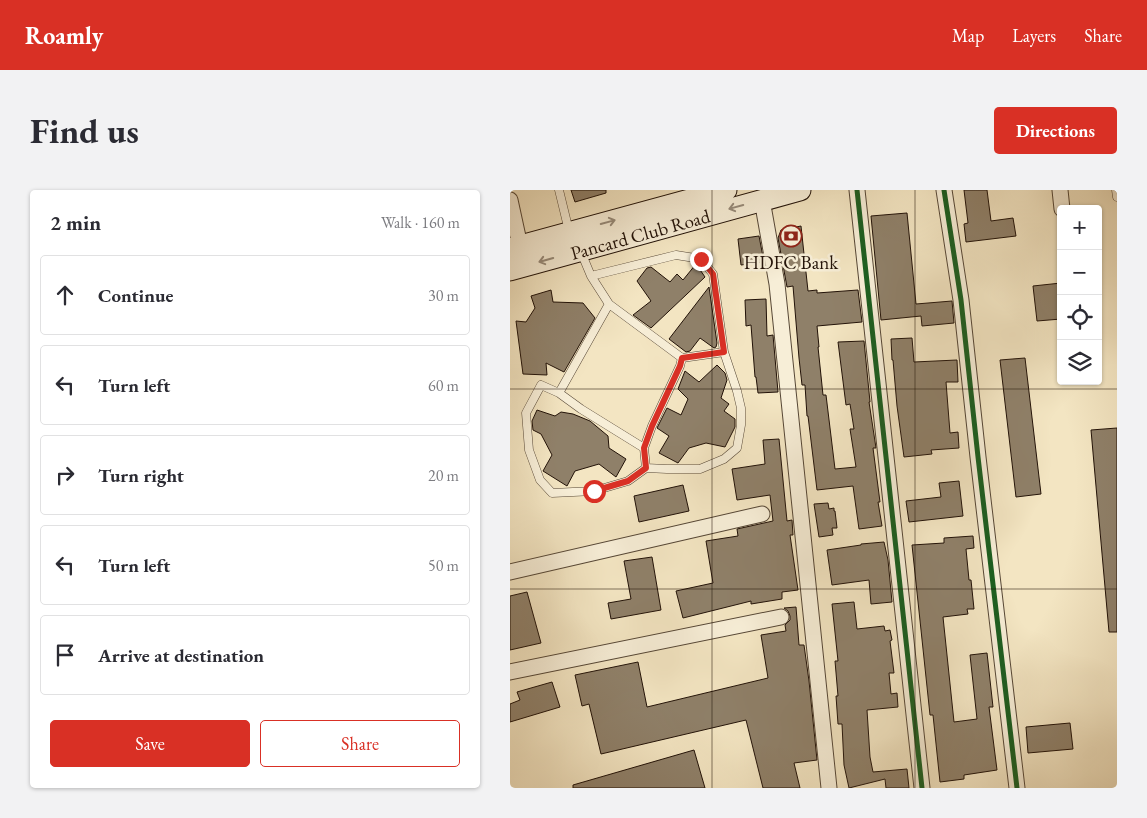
<!DOCTYPE html>
<meta charset="utf-8">
<style>
body{margin:0;font-family:"EB Garamond",serif;background:#f2f2f3;color:#2b2b33}
.controls{position:absolute;right:15px;top:15px;display:grid;overflow:hidden;border-radius:5px;box-shadow:0 1px 4px #0004}
.controls button{width:45px;height:45px;display:grid;place-items:center;padding:0;border:0;border-bottom:1px solid #e1e1e2;background:#fff;color:#2b2b33;font:25px sans-serif}
.stop{position:absolute;width:15px;height:15px;margin:-11px;border:4px solid #d93025;border-radius:50%;background:#fff}
.stop.end{background:#d93025;border-color:#fff;box-shadow:0 1px 5px #0008}
.list{margin:0;padding:0;list-style:none}
h2{display:flex;justify-content:space-between;align-items:center;height:65px;margin:0;padding:0 20px;font-size:21px}
h2 small{font-size:16px;font-weight:400;color:#7c7c81}
.list li{display:grid;grid-template-columns:32px 1fr auto;gap:15px;align-items:center;box-sizing:border-box;height:80px;margin:0 10px 10px;padding:0 10px;border:1px solid #e1e1e2;border-radius:5px}
.list b{display:block;font-size:19px;white-space:nowrap}
.list em{font-size:16px;font-style:normal;color:#7c7c81}
.actions{display:flex;gap:10px;padding:15px 20px}
.actions a{flex:1;padding:11px 0;border:1px solid #d93025;border-radius:5px;text-align:center;font-size:18px;color:#d93025}
.actions .main{background:#d93025;color:#fff}
.icon{flex:none;width:28px;height:28px;fill:none;stroke:currentColor;stroke-width:2;stroke-linecap:round;stroke-linejoin:round}
.map{position:relative;flex:none;width:607px;height:598px;overflow:hidden;border-radius:5px}
header{display:flex;align-items:center;gap:30px;box-sizing:border-box;height:70px;padding:0 25px;background:#d93025;color:#fff}
header strong{font-size:24px}
nav{display:flex;gap:28px;margin-inline-start:auto;font-size:18px}
.intro{display:flex;align-items:center;justify-content:space-between;box-sizing:border-box;height:120px;padding:0 30px}
h1{margin:0;font-size:35px}
.button{padding:12px 22px;border-radius:5px;background:#d93025;color:#fff;font-size:18px;font-weight:700}
main{display:flex;gap:30px;padding:0 30px}
aside{flex:1;background:#fff;border-radius:5px;box-shadow:0 1px 4px #0004}
.map>svg:first-child{display:block}
</style>
<header>
<strong>Roamly</strong>
<nav><a>Map</a><a>Layers</a><a>Share</a></nav>
</header>
<div class="intro"><h1>Find us</h1><a class="button">Directions</a></div>
<main>
<aside>
<h2>2 min<small>Walk · 160 m</small></h2>
<ul class="list">
<li><svg class="icon" aria-label="ahead" viewBox="0 0 24 24"><path d="M12 20V5M6 11l6-6 6 6"/></svg><div><b>Continue</b></div><em>30 m</em></li>
<li><svg class="icon" aria-label="left" viewBox="0 0 24 24"><path d="M17 20v-9H6M10 6l-5 5 5 5"/></svg><div><b>Turn left</b></div><em>60 m</em></li>
<li><svg class="icon" aria-label="right" viewBox="0 0 24 24"><path d="M7 20v-9h11M14 6l5 5-5 5"/></svg><div><b>Turn right</b></div><em>20 m</em></li>
<li><svg class="icon" aria-label="left" viewBox="0 0 24 24"><path d="M17 20v-9H6M10 6l-5 5 5 5"/></svg><div><b>Turn left</b></div><em>50 m</em></li>
<li><svg class="icon" aria-label="arrive" viewBox="0 0 24 24"><path d="M6 21V4h12l-3 4 3 4H6"/></svg><div><b>Arrive at destination</b></div></li>
</ul>
<div class="actions"><a class="main">Save</a><a>Share</a></div>
</aside>
<div class="map">
<svg width="607" height="598" viewBox="0 0 607 598">
<rect width="100%" height="100%" fill="#f3e5c2"/>
<filter id="stains"><feTurbulence type="fractalNoise" baseFrequency=".004" numOctaves="4"/><feColorMatrix values="0 0 0 0 .2 0 0 0 0 .09 0 0 0 0 .02 0 0 0 .5 -.17"/></filter>
<radialGradient id="worn" r=".72"><stop offset=".6" stop-color="#630" stop-opacity="0"/><stop offset="1" stop-color="#630" stop-opacity=".3"/></radialGradient>
<!-- building -->
<path fill="#8f8069" stroke="#221208" d="M61,0H96V3L65,12Z
M454,0H477L481,31L503,28L506,46L456,52L454,34L458,33Z
M397,23L406,114L442,111L444,133L412,136L411,126L371,130L361,26Z
M291,36L298,101L307,100V103L348,100L352,132L307,136L309,157H308L313,205H316L325,279L346,277L340,239H344L340,214L336,215L328,152L354,151L360,212H359L366,258H363L370,312H368L372,336L349,339L343,296L307,300L298,226H297L295,195H292L289,168L283,96L277,97L268,48L271,40Z
M249,46L254,72L231,75L228,49Z
M186,74L195,87L141,138L123,125L141,111L127,91L137,78L141,77L160,92L167,84L173,90Z
M551,93V129L527,131L523,96Z
M199,97L207,153L206,157L204,158L190,148L180,161L176,162L159,149Z
M41,100L43,112L73,113L85,128L54,182L36,173L37,185L13,184L6,131L16,132L25,118L21,106Z
M256,109L257,146L263,145L268,202L248,203L246,187H245L241,135L236,136L235,110Z
M402,148L404,172L447,170L448,192H436L440,243L448,242L449,258L421,260L422,264L394,267L387,216L383,170H382L381,149Z
M515,168L531,304L506,307L490,170Z
M207,175L215,183L217,190L211,208L219,214L214,221L225,229V237L215,257L196,253L179,258L168,273L149,263L159,246L147,238L157,218L171,225L178,209L168,199L175,181L189,192Z
M27,220L45,226L51,222L63,224L80,231L98,246L99,258L116,269L106,287L89,274L65,281L57,296L33,281L42,265L31,244L23,240L22,231Z
M607,238V442H599L581,240Z
M269,249L277,331L282,330L283,345H280L288,400L272,402V409L241,414V411L173,428L166,401L203,393L196,351L228,346L227,339L263,331L260,305L227,310L222,279L255,274L253,250Z
M449,291L453,326L399,332L396,311L431,307L429,293Z
M173,295L179,321L129,332L124,306Z
M318,313L319,319L324,318V321H325L327,338H322L323,345L309,347L304,314Z
M463,346L464,358L456,359L459,390H461L464,419H457L458,424L433,427L444,532L467,529L460,465L477,463L483,517H479L487,580L454,585V589L430,592L423,525H420L402,355L434,353V348Z
M374,352L378,370L382,412L361,414L359,390L322,395L317,360L351,355V354Z
M142,367L151,420L101,429L98,413L121,409L114,371Z
M17,402L31,453L0,460V406Z
M344,412L347,439L374,436L375,441L380,440L382,450L380,451L384,483H379L381,504L387,503L388,517L357,520L360,567L363,582L397,579L399,598H376L375,589L339,598L334,575L332,534H328L326,506H328L325,471H328L322,414Z
M286,417L289,455H294L299,491L307,570L284,573L290,598H253L236,530L91,564L79,514L72,516L65,485L128,472L137,517L258,488L251,445L276,441L275,435L280,430V426L278,421L274,418Z
M42,492L50,517L0,532V514L10,510L7,502Z
M560,533L563,559L518,563L516,537Z
M184,560L195,598H63V595Z"/>
<g fill="none" stroke-linecap="round" stroke-linejoin="round">
<!-- service casing -->
<g stroke="#564736" stroke-width="9">
<path id="service" d="M49,0L59,41
M606,0L607,7
M71,62L81,86L99,114L172,168L170,176L142,236L134,258L136,278L118,291L84,301L42,303L30,290L19,260L16,223L31,195L49,203L71,219L134,258
M81,86L166,65L191,69L203,84L214,162L227,201L231,218V235L227,258L214,269L190,279H157L136,278
M172,168L214,162
M49,203L99,114"/>
</g>
<!-- minor casing -->
<g stroke="#564736" stroke-width="17">
<path id="minor" d="M347,0L412,598
M434,0L451,110L468,267L507,598
M550,0L552,19
M0,10L10,56
M252,10L267,94L319,598
M0,382L252,324
M0,482L271,427"/>
</g>
<!-- secondary casing -->
<g stroke="#221208" stroke-width="23">
<g id="secondary">
<path d="M0,59L216,0"/>
<path id="s1" d="M0,80L290,0"/>
</g>
</g>
<!-- service -->
<use href="#service" stroke="#f7eed7" stroke-width="8"/>
<!-- minor -->
<use href="#minor" stroke="#f7eed7" stroke-width="15"/>
<!-- secondary -->
<use href="#secondary" stroke="#f7eed7" stroke-width="21"/>
<!-- cycleway casing -->
<g stroke="#f7eed7" stroke-width="8">
<path id="cycleway" d="M347,0L412,598
M434,0L451,110L468,267L507,598"/>
</g>
<!-- cycleway -->
<use href="#cycleway" stroke="#1b5e20" stroke-width="5"/>
</g>
<!-- one-way arrows -->
<defs><path id="oneway-shaft" d="M-6 0H5M1.5-3L5.5 0L1.5 3" fill="none" stroke-width="1.6" stroke-linecap="round" stroke-linejoin="round" transform="scale(1.25)"/></defs>
<g stroke="#978b7a">
<use href="#oneway-shaft" transform="translate(226 17) rotate(165)"/>
<use href="#oneway-shaft" transform="translate(98 32) rotate(-15)"/>
<use href="#oneway-shaft" transform="translate(36 70) rotate(164)"/>
</g>
<g fill="none" stroke-linecap="round" stroke-linejoin="round">
<!-- route -->
<path stroke="#d93025" stroke-width="6" d="M84,301L118,291L136,278L134,258L142,236L170,176L172,168L214,162L203,84L191,69"/>
</g>
<!-- grid -->
<path fill="none" stroke="#221208" stroke-width="1" stroke-opacity="0.55" d="M202,0V598M405,0V598M0,199H607M0,399H607"/>
<!-- icons -->
<defs>
<g id="bank-ring" transform="scale(1.125)"><circle r="9.5" fill="#f7eed7" stroke="#8f2418" stroke-width="1.5"/><path d="M-6-4H6V4H-6ZM0-2.3a2.3 2.3 0 1 0 0 4.6a2.3 2.3 0 1 0 0-4.6Z" fill="#8f2418"/></g>
</defs>
<g fill-rule="evenodd">
<use href="#bank-ring" x="281" y="46"/>
</g>
<g text-anchor="middle" stroke-width="5" stroke-linejoin="round" paint-order="stroke">
<!-- street labels -->
<g font-size="19" fill="#221208" stroke="#f7eed7">
<text dy="7" stroke="none"><textPath href="#s1" startOffset="135">Pancard Club Road</textPath></text>
</g>
<!-- poi labels -->
<g font-size="19" fill="#221208" stroke="#f7eed7">
<text x="281" y="79">HDFC Bank</text>
</g>
</g>
<rect width="100%" height="100%" filter="url(#stains)"/>
<rect width="100%" height="100%" fill="url(#worn)"/>
</svg>
<div class="controls">
<button>+</button>
<button>−</button>
<button><svg class="icon" aria-label="locate" viewBox="0 0 24 24"><circle cx="12" cy="12" r="6"/><path d="M12 2v4M12 18v4M2 12h4M18 12h4"/></svg></button>
<button><svg class="icon" aria-label="layers" viewBox="0 0 24 24"><path d="M12 4l9 5-9 5-9-5zM3 14l9 5 9-5"/></svg></button>
</div>
<div class="stop" style="left:84px;top:301px"></div>
<div class="stop end" style="left:191px;top:69px"></div>
</div>
</main>
